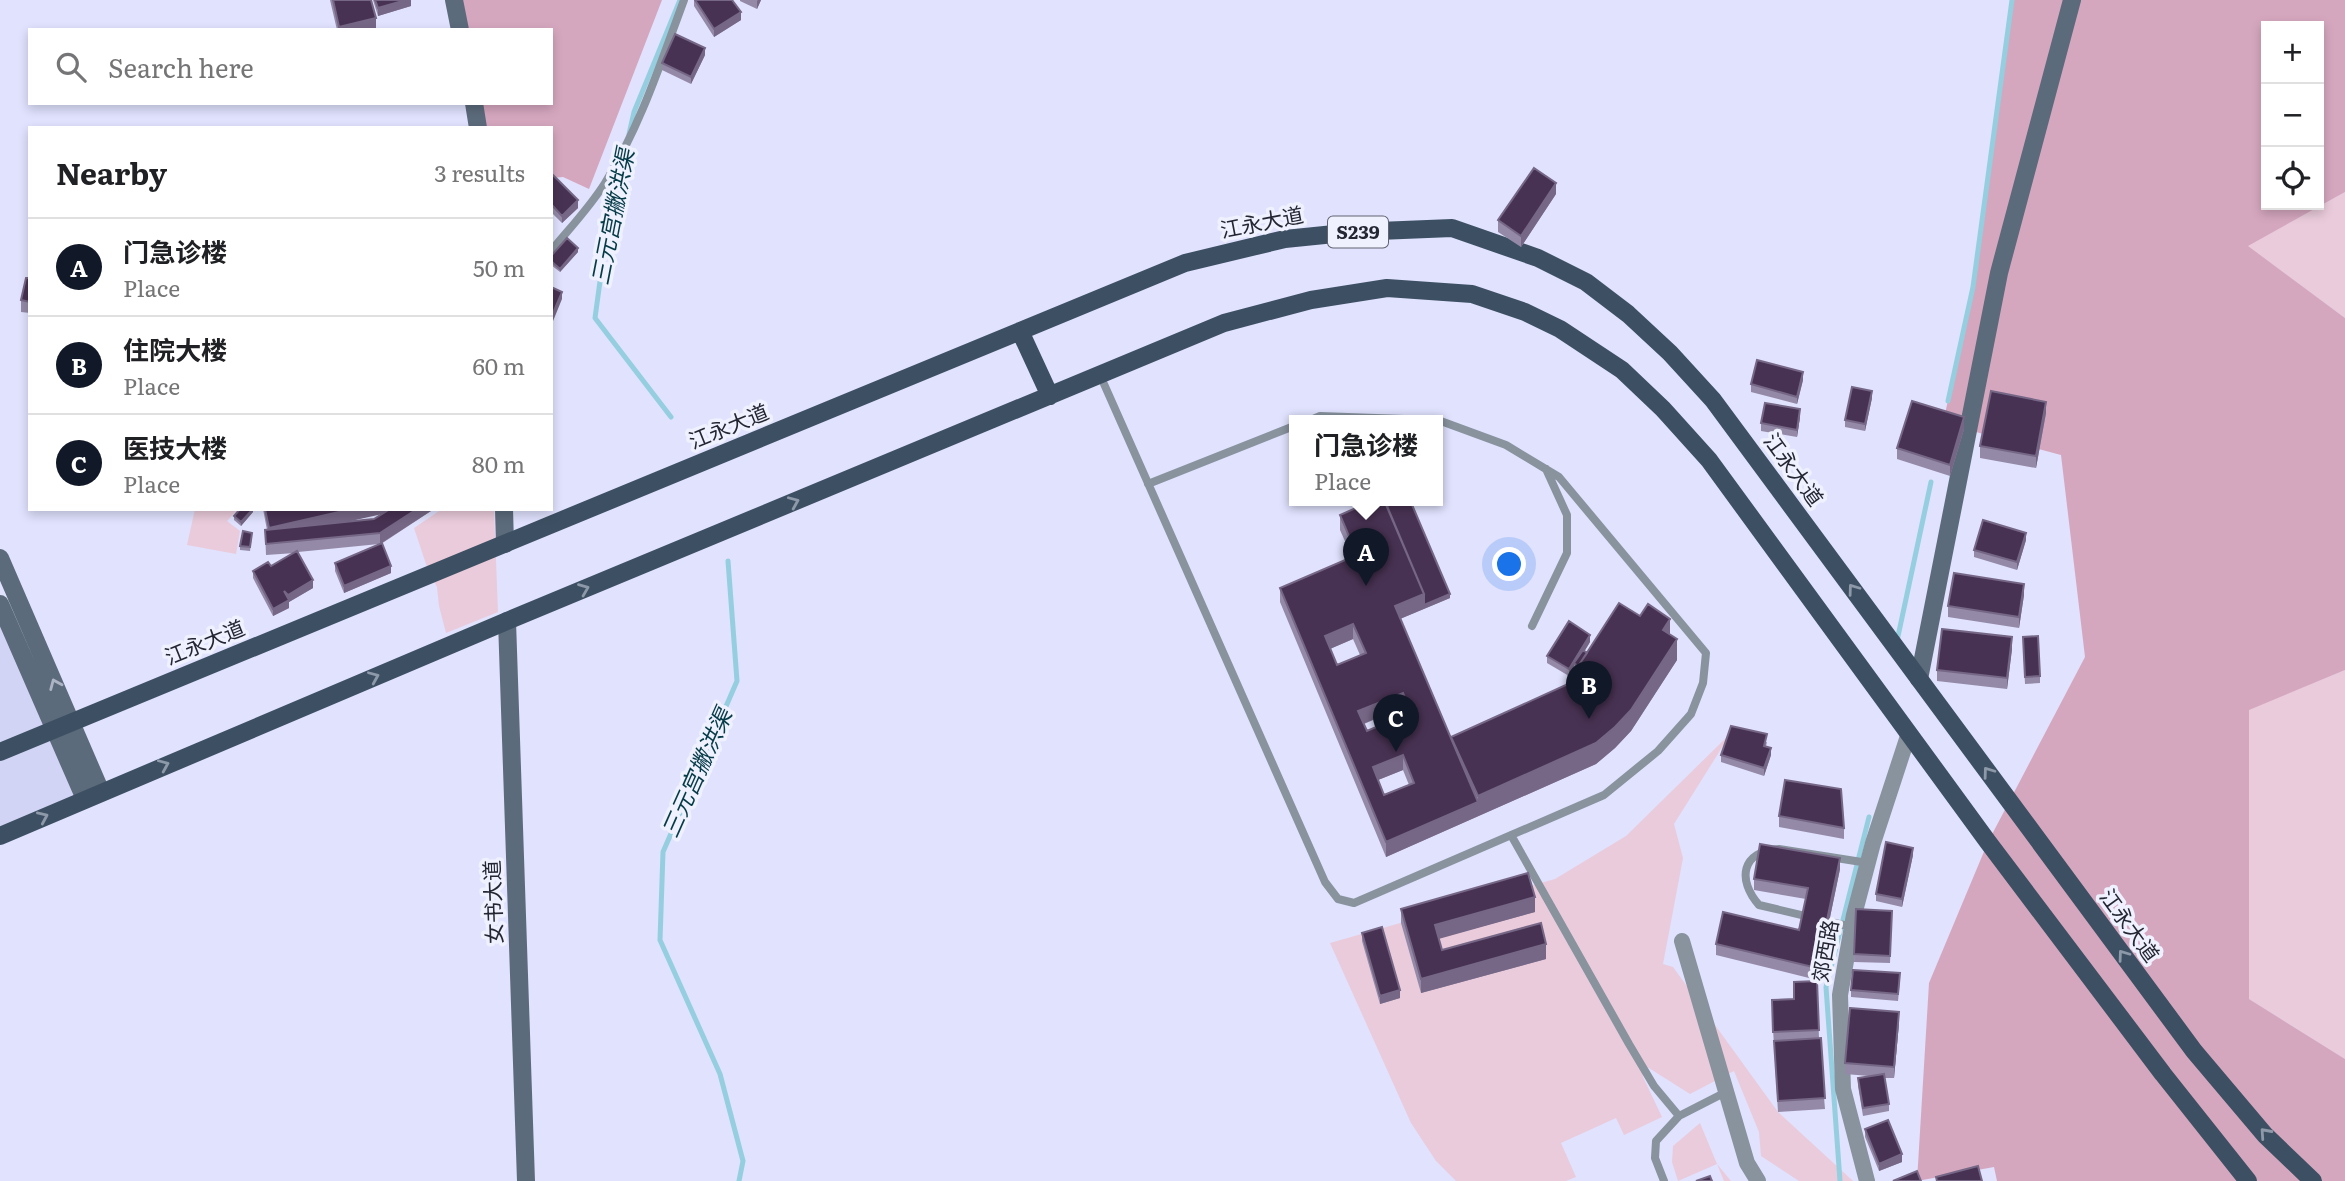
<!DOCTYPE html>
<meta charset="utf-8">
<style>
body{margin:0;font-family:Literata,"Noto Sans SC",serif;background:#f2f2f2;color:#202124}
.controls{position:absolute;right:21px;top:21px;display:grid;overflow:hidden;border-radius:0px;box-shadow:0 4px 10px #0003}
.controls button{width:63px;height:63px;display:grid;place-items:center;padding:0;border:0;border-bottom:2px solid #e0e0e0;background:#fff;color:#202124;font:35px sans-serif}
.you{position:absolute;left:1510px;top:565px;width:24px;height:24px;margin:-18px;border:5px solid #fff;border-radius:50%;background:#1a73e8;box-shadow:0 0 0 10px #1a73e833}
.badge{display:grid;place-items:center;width:46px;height:46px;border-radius:50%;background:#111827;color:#fff;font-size:23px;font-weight:700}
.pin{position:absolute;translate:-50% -58px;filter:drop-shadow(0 2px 4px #0008)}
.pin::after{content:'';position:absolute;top:37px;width:24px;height:21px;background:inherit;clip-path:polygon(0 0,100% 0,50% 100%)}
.popup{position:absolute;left:1289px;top:415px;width:154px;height:91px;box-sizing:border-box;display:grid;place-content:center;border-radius:0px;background:#fff;filter:drop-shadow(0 2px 5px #0005);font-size:23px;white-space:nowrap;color:#757577}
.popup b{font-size:26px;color:#202124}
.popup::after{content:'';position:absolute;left:50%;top:100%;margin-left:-14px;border:14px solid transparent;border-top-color:#fff}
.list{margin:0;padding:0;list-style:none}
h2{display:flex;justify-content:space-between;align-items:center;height:91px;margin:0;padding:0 28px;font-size:30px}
h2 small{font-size:23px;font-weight:400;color:#757577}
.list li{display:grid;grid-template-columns:46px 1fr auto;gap:21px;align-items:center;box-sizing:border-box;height:98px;padding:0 28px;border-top:2px solid #e0e0e0}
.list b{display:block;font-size:26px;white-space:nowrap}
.list p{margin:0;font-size:23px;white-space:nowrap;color:#757577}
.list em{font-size:23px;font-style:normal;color:#757577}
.icon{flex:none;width:38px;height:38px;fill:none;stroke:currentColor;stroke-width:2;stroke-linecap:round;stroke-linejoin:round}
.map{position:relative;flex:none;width:2345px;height:1181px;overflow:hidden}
.search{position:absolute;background:#fff;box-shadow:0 4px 10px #0003;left:28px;top:28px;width:525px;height:77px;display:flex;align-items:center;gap:18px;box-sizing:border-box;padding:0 24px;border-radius:0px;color:#757577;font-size:26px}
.panel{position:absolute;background:#fff;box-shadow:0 4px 10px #0003;left:28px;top:126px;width:525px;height:385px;border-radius:0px}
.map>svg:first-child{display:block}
</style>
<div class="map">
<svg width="2345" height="1181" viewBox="0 0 2345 1181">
<rect width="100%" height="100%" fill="#e0e2fe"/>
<!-- built -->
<path fill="#d1d4f4" d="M0,604L85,799L0,834Z"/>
<!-- green -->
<path fill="#eacbdb" d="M2345,192V318L2247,246Z
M195,509H238L227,521L240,531L236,554L187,545Z
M442,509H494L498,612L446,633L439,606L437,587L428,570L414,528Z
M2345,670V1059L2249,999V709Z
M1731,733L1674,824L1683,858L1663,964L1673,967L1778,1112L1853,1181H1799L1761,1156L1759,1132L1734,1071L1690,1094L1641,1063L1643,1077L1662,1117L1624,1135L1616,1118L1561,1143L1576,1177L1566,1181H1456L1436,1161L1411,1123L1330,943L1555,879L1626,836Z
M1700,1123L1717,1164L1731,1181H1724L1717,1164L1678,1181L1672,1162L1673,1146Z"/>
<!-- forest -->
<path fill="#d5a7bf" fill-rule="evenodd" d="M461,0H662L589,189L563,177L551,178V128H478L474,103H551V30H460Z
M2012,0H2345V192L2248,246L2345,318V670L2249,710V999L2345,1059V1181H1997L1994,1167L1917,1181L1929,983L1988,842L2085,657L2061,455L1943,423L1973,287ZM2266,26H2319V205H2266Z"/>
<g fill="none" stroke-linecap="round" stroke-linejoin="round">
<!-- stream -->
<path stroke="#95cedf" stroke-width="5" d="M629,134L634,112L680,0
M624,154L607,230L595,318L671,417
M1948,401L1973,287L2012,0
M728,561L737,681L663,852L660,940L720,1074L743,1161L739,1181
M1897,641L1931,482
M1840,1181L1826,987L1869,817"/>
<!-- lane -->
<path stroke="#88939e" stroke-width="8" d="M551,251C569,229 590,207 605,183C640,127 661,62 684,0
M1100,375L1325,882L1338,899L1354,903L1604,795L1658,751L1691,714L1703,683L1706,653L1559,477L1506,445L1438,420
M1311,420L1320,416L1432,420
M1148,484L1294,426
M1532,626L1567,553V515L1546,469
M1511,835L1629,1044L1654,1086L1679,1116
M1852,927L1759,905C1737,880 1741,851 1779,849L1868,863
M1664,1181L1655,1158L1656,1141L1679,1116L1726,1092"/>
<!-- street -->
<path stroke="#88939e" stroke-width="16" d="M1682,941L1747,1163L1758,1181
M1867,1181L1843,1089L1840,995L1854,915L1873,843L1909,733"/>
<!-- secondary -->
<path stroke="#5c6b7c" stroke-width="18" d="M454,0L460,30
M474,103L478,128
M504,509L505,544
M0,558L101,792
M0,604L85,799
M507,621L526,1181
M1919,679L1999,273L2072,0"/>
<!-- primary -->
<path stroke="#3d5063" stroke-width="18" d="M1020,331L1050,396
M0,752L1185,263L1285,239L1354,232L1452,228L1538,258L1586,282L1628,314L1670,353L1713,400L2194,1051L2265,1135L2313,1181
M0,836L507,621L1224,323L1311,300L1387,288L1472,294L1525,312L1560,329L1622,370L1663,409L1709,460L1988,842L2163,1074L2248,1181"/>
</g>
<!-- wall -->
<path fill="#948aa8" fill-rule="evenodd" d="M330,0H371L376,29L337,30Z
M373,0H411V6L378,16Z
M694,0H732L741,20L714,37L694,6Z
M740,0H761L757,9L740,1Z
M705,55L691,84L662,70V63Z
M551,175L578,208L562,223L551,212Z
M1556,194L1521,247L1498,232V220Z
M578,252L560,272L551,265V256Z
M30,278V313L21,312V300Z
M1803,380L1797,404L1751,392V384Z
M1872,398L1865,431L1845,427V420Z
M2046,413L2036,468L1980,458V446Z
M1800,417L1797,437L1761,431V423Z
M1964,429L1950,476L1897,459V448Z
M1387,506L1450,598L1400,619L1451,740L1566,685L1577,669L1574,667L1569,676L1547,663V656L1590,642L1584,652L1587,653L1670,635L1677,660L1631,731L1615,748L1596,764L1386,857L1280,602V588L1352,557L1340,530V515ZM1353,639L1360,655L1337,665L1330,649ZM1403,707L1406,714L1367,731L1364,724ZM1403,770L1409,785L1384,795L1378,780Z
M253,509V512L241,526L234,520V516Z
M263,509H434L381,544L391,573L344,593L335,571V563L379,544L298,552L313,588L289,602V608L273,616L253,578V571L271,566L295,553L266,555L265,530H267ZM383,513L374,519L345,522Z
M252,536L250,551L240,550V546Z
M2026,540L2017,570L1974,557V550Z
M2024,595L2019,628L1948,617V606Z
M2023,645L2040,676V683L2025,684Z
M2012,649L2007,689L1937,681V670Z
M1767,742L1766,746L1771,755L1764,776L1721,762V755Z
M1779,816L1844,828V839L1779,827Z
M1913,855L1902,907L1876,901V894Z
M1840,869L1817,980L1716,955V944L1799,930L1806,899L1754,890V879Z
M1401,909L1535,912L1439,938L1442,950L1546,959L1421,993L1401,923Z
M1856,909L1892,911L1890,963L1854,962Z
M1362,933L1400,998L1380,1004L1362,941Z
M1817,981L1819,1038L1825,1109L1778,1112L1772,1012L1794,999Z
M1900,981L1898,1001L1851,997V990Z
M1899,1023L1894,1078H1885L1889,1104V1111L1863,1116L1858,1086V1078L1869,1076L1845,1074V1063Z
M1865,1129L1902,1162L1879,1171L1865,1137Z"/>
<!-- shaded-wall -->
<path fill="#766786" d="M406,0H411V6L378,16V8Z
M758,0H761L757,9V1Z
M741,12V20L714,37V29Z
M376,18V29L339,30V27Z
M705,48V55L691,84V77Z
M1556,183V194L1521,247V236Z
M578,200V208L562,223V216Z
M578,248V252L560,272V269Z
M562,292V299L551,326V318Z
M1803,372V380L1797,404V397Z
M1872,391V398L1865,431V424Z
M2046,402V413L2036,468V456Z
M1800,409V417L1797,437V430Z
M1964,417V429L1950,476V465Z
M253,509V512L241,526V522Z
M352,509H396V511L269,539V528Z
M417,509H434L380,544V533Z
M2026,533V540L2017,570V562Z
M391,566V573L344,593V586Z
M313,580V588L289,602V608L273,616V609L288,601V595Z
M2024,584V595L2019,628V617Z
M1424,594H1450V598L1395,621V606Z
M1670,619V640L1663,630Z
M1353,624V639L1325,651V636Z
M1590,635V642L1576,665L1574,663V667L1569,676V669Z
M2012,637V649L2007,689V678Z
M1677,639V660L1631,731L1615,748L1596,764L1386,857V842L1478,802V796Z
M1403,693V707L1358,726V711Z
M1771,748V755L1764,776V768Z
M1403,755V770L1373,782V767Z
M1913,848V855L1902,907V899Z
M1840,858V869L1817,980V968Z
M1535,897V912L1435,940V925Z
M1546,944V959L1421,993V979Z
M1400,990V998L1380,1004V996Z
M1899,1012V1023L1894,1078V1067Z
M1902,1154V1162L1879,1171V1164Z"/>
<!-- building -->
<path fill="#483253" stroke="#766786" stroke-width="2" fill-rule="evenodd" d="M333,0H371L376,18L339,27Z
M375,0H406L378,8Z
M695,0H732L741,12L714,29Z
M675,34L705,48L691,77L662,63Z
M1534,168L1556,183L1521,236L1498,220Z
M552,174L578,200L562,216L551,204V175Z
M567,238L578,248L560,269L551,261V256Z
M26,278H30V302L21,300Z
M551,287L562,292L551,318Z
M1757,360L1803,372L1797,397L1751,384Z
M1852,387L1872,391L1865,424L1845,420Z
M1991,391L2046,402L2036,456L1980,446Z
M1912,401L1964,417L1950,465L1897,448Z
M1765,403L1800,409L1797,430L1761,423Z
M1374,500H1384L1424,594L1395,606L1478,802L1386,842L1280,588L1357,555L1340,515ZM1353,624L1366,653L1337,665L1325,636ZM1403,693L1411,712L1367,731L1358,711ZM1403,755L1414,783L1384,795L1373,767Z
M1400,500H1410L1450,594L1424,605V594L1387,506Z
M240,509H253L241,522L234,516Z
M265,509H352L269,528Z
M390,509H417L380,533L266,544L265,530L374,519Z
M1983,520L2026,533L2017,562L1974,550Z
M243,531L252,533L250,547L240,546Z
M382,543L391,566L344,586L335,563Z
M297,551L313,580L288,595L284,591L289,600L273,609L253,571L268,562L271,566Z
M1954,573L2024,584L2019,617L1948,606Z
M1619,603L1640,616L1648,604L1670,619L1663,630L1677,639L1631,710L1615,727L1596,743L1478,796L1451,737L1566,685Z
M1569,621L1590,635L1569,669L1547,656Z
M1942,629L2012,637L2007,678L1937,670Z
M2038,636L2040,676L2025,677L2023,637Z
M1583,650L1587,653L1578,666L1574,663Z
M1731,726L1767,734L1764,746L1771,748L1764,768L1721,755Z
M1785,780L1841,789L1844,828L1779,816Z
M1886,842L1913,848L1902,899L1876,894Z
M1760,844L1840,858L1817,968L1716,944L1723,912L1799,930L1808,888L1754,879Z
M1528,873L1535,897L1435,925L1442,950L1541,923L1546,944L1421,979L1401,909Z
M1856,909L1892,911L1890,956L1854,954Z
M1382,927L1400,990L1380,996L1362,933Z
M1853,970L1900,973L1898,994L1851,990Z
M1817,981L1819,1030L1773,1032L1772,1000L1794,999V982Z
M1850,1008L1899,1012L1894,1067L1845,1063Z
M1821,1038L1825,1098L1778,1101L1774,1041Z
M1884,1074L1889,1104L1863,1108L1858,1078Z
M1888,1120L1902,1154L1879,1164L1865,1129Z
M1978,1166L1982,1181H1937L1936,1177Z
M1917,1171L1921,1181H1893Z
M1710,1176L1712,1181H1696Z"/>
<!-- one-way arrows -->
<defs><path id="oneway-chevron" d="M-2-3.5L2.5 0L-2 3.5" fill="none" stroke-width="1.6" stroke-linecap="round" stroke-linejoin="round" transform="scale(1.75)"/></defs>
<g stroke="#8d98a9">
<use href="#oneway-chevron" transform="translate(794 502) rotate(-23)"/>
<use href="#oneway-chevron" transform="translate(584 589) rotate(-22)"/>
<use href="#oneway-chevron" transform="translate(1853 589) rotate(-126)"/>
<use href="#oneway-chevron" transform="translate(374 677) rotate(-23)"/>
<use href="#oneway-chevron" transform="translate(164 765) rotate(-23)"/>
<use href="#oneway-chevron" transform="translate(1988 772) rotate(-126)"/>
<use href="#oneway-chevron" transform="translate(43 817) rotate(-24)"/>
<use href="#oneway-chevron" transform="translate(2123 955) rotate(-126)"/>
<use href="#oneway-chevron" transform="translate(2265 1133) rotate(-132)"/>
</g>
<use stroke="#adb5c4" href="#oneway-chevron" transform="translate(55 684) rotate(-113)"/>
<g text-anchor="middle" stroke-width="7" stroke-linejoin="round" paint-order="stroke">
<!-- shield labels -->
<rect fill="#eff1ff" stroke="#626370" stroke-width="2" x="1328" y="216.5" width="60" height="31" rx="5"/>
<g font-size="19" font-weight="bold" fill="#252633">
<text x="1358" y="239">S239</text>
</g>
<!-- street labels -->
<g font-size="21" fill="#252633" stroke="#eff1ff">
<text transform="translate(1262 223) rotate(-11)" y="7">江永大道</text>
<text transform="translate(729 427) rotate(-22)" y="7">江永大道</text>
<text transform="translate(1793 470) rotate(54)" y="7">江永大道</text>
<text transform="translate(205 643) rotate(-22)" y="7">江永大道</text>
<text transform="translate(494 902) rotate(-92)" y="7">女书大道</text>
<text transform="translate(2129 926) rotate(54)" y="7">江永大道</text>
<text transform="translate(1826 951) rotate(-80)" y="7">郊西路</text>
</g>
<!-- water labels -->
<g font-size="23" font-style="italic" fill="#053b47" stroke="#eff1ff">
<text transform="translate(613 217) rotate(-79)" y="8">三元宫撇洪渠</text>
<text transform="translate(697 773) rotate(-66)" y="8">三元宫撇洪渠</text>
</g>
</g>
</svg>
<div class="controls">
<button>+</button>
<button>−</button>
<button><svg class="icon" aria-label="locate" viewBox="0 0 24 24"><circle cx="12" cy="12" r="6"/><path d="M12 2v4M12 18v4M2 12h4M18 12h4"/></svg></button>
</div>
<div class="you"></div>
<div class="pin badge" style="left:1366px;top:586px">A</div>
<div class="popup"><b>门急诊楼</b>Place</div>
<div class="pin badge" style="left:1589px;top:719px">B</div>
<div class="pin badge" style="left:1396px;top:752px">C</div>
<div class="search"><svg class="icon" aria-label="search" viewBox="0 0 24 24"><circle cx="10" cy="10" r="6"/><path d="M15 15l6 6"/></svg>Search here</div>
<section class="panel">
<h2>Nearby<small>3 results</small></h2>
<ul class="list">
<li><span class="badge">A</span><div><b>门急诊楼</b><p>Place</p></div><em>50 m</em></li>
<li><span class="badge">B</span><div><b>住院大楼</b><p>Place</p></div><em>60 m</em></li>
<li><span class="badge">C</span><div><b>医技大楼</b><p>Place</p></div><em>80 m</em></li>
</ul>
</section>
</div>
